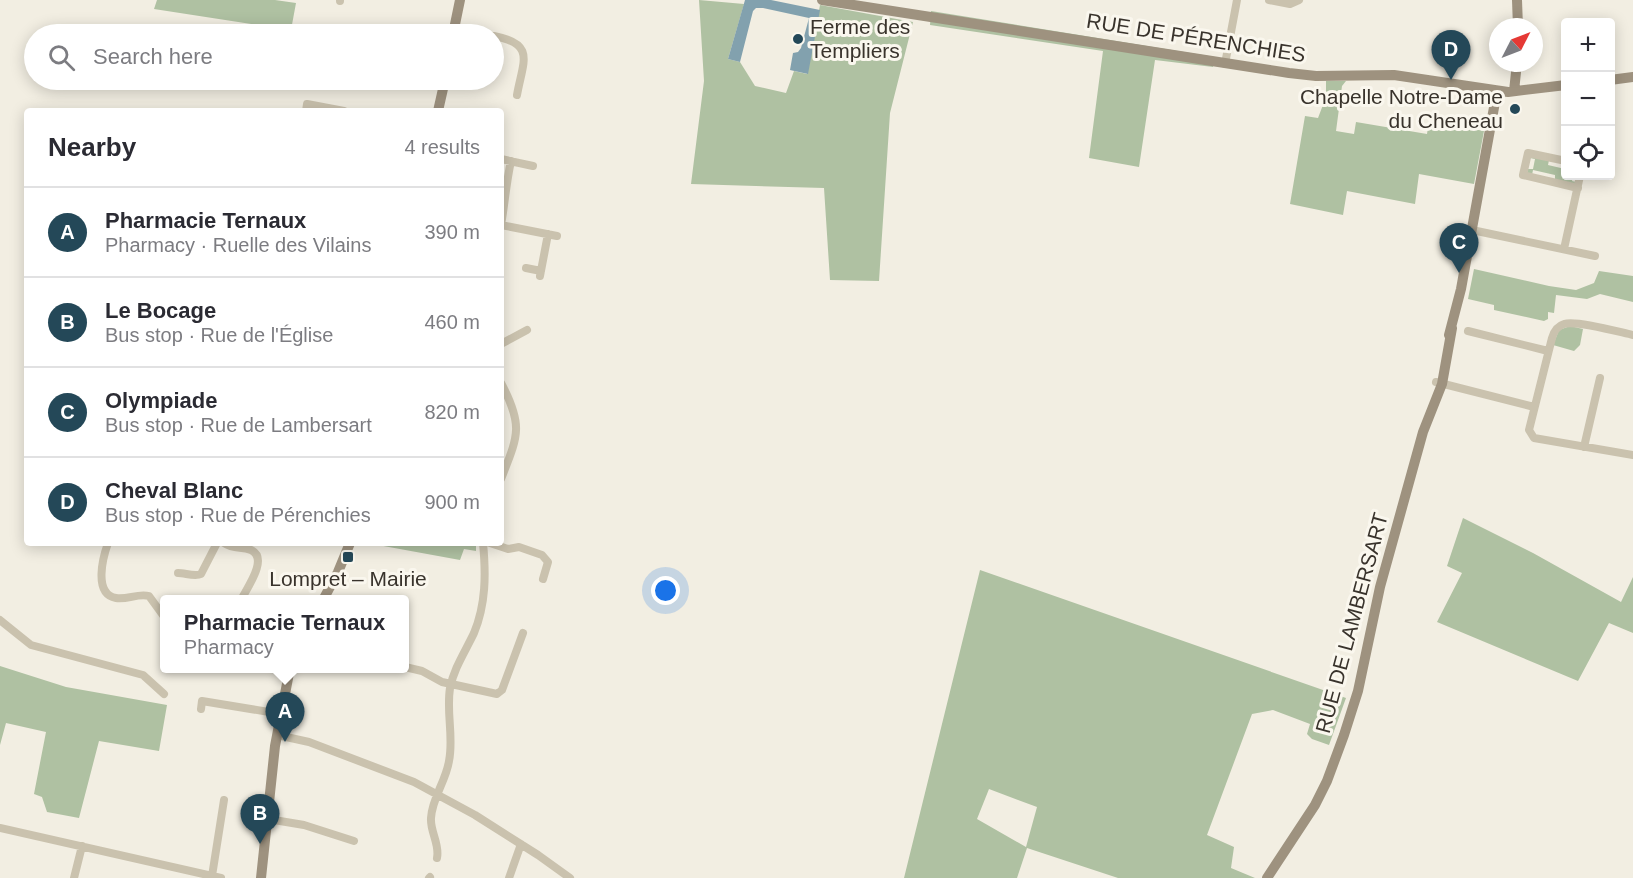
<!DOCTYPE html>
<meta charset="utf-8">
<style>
body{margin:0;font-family:Arial,sans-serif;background:#f2f2f3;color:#2b2b33}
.controls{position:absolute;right:18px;top:18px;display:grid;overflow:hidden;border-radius:6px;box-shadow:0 3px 15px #0003}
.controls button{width:54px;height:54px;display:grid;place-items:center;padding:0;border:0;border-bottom:2px solid #e1e1e2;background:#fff;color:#2b2b33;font:30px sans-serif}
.compass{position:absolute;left:1489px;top:18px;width:54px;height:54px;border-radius:50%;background:#fff;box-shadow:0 3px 15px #0003;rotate:48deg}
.you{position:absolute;left:666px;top:591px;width:21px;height:21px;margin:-15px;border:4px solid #fff;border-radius:50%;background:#1a73e8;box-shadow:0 0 0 9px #1a73e833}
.badge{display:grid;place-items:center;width:39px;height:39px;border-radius:50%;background:#244858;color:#fff;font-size:20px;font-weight:700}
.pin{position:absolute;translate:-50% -50px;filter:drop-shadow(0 2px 3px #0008)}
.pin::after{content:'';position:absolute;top:32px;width:21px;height:18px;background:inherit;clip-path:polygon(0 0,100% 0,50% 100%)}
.popup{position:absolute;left:160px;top:595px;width:249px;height:78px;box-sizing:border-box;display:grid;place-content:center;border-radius:6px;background:#fff;filter:drop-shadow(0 2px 4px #0005);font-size:20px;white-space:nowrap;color:#7c7c81}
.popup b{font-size:22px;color:#2b2b33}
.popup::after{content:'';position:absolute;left:50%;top:100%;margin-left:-12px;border:12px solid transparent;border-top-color:#fff}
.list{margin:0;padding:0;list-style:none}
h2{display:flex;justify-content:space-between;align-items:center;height:78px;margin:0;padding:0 24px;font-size:26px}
h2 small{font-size:20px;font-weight:400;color:#7c7c81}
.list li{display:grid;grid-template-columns:39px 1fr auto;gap:18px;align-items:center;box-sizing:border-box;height:90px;padding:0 24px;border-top:2px solid #e1e1e2}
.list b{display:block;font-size:22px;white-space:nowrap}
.list p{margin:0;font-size:20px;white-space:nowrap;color:#7c7c81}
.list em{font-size:20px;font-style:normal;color:#7c7c81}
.icon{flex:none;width:33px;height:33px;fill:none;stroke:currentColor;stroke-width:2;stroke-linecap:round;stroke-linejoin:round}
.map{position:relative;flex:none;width:1633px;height:878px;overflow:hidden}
.search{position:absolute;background:#fff;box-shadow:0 3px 15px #0003;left:24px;top:24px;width:480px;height:66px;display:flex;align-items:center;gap:15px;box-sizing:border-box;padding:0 21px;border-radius:33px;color:#7c7c81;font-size:22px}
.panel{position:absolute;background:#fff;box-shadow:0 3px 15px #0003;left:24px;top:108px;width:480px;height:438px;border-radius:6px}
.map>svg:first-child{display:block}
</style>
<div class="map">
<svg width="1633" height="878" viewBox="0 0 1633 878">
<rect width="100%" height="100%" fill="#f2eee2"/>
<!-- green -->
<path fill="#afc1a2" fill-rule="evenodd" d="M157,0H275L296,3L291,30L154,9Z
M699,0L744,4L728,59L740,62L755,86L786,93L794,71L807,74L820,5L913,22L890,113L879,281L830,280L824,188L691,184L704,81Z
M931,11L1215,57L1213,67L1155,60L1139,167L1089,158L1103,51L930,25Z
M1326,81H1346L1342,86L1336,131L1354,134L1356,122L1427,134L1429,121L1484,131L1474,184L1419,174L1415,204L1347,191L1343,215L1290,204L1305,116L1318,118L1326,97Z
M1532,156L1549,160L1548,165L1565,169L1566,176H1573L1572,181L1576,182L1575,184L1555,180V175L1533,170L1532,175L1527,173L1528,169H1533L1535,159L1530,158Z
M1474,269L1549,286L1576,290L1594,283L1599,271L1633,276V302L1600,294L1587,299L1556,295L1554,313L1548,312V319L1544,321L1494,310V305L1468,299Z
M1570,326L1583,329L1580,345L1574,351L1553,345L1559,330Z
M1463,518L1533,553L1621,602L1633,577V633L1609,623L1578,681L1437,622L1462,573L1447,566Z
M367,543H393L401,546L402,544L407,546L408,543H476V551L464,549L460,560Z
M980,570L1346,698L1329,745L1312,739L1307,734L1310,724L1273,710L1252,714L1207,835L1234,847L1231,868L1255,878H1118L1027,848L1017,878H904ZM989,789L1037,807L1026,847L977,819Z
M0,666L66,687L167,705L159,751L99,741L79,818L47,812L42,797L34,794L46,732L6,723L0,745Z"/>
<!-- water -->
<path fill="#82a1ae" d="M745,0H771L820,10L808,74L790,70L793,53L798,52L801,48L809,18L763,8H756L753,11L740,62L728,59Z"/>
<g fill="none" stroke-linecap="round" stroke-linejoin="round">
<!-- street -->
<path stroke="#cac2ae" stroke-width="8" d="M340,0V1
M1269,0L1290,4L1299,0
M454,29L483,34
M409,34V33
M494,36C536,44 523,61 517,95
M1225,64L1237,0
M306,111L307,104L344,111
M501,159L533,166
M1566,161L1528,153L1523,175L1578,188
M501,225C505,203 506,183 511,161
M501,225L557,236
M1472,230L1595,256
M1564,249L1580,176
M526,268L541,271
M540,276L548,234
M1468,331L1548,351
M1633,335C1619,332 1576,320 1564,324C1557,326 1554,331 1552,338L1529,430L1534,438L1633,455
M501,344L527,330
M1436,382L1534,407
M501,383C524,426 518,436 501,479
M1584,447L1600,378
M108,543C103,557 93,594 116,598C127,600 138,593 149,596L165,618
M224,543C234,550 241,546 251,550C269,558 247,588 241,600
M490,543L508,549L519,547L542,555L548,562L543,579
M178,573C185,573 195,577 201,574L217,543
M0,620L31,645L143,675L164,694
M405,667L422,671L442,682L497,694L502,690L523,633
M201,709L202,701L281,714
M277,735L309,742L414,782L475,815L538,855L570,878
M268,819L304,825L354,841
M0,828L221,878
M437,858C440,844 430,832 431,818C432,798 446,781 449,761C454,737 446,713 450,688C454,668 465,652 474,633C486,604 486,574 483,543
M212,876L224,800
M74,878L82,846
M429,878L430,877
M509,878L521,844"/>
<!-- secondary -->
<path stroke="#9e927f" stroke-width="10" d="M822,0L1289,73L1316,76L1394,75L1508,92L1566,85
M1517,0L1518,27
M453,34L460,0
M1610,80L1633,77
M1514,91L1517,63
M438,111L445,80
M1449,335L1461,289L1497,91
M323,600L338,572L350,543
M261,878L275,746L290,668
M1267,878L1315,805L1327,781L1344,735L1358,691L1380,587L1423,432L1442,384L1452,328"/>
</g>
<!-- markers -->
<g fill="#244858" stroke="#faf7ee" stroke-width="2">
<circle cx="798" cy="39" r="6"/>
<circle cx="1515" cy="109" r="6"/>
<rect x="342" y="551" width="12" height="12" rx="3"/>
</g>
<g text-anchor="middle" stroke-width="6" stroke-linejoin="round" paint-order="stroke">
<!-- poi labels -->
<g font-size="21" fill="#39332c" stroke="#faf7ee" text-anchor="start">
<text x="810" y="34">Ferme des<tspan x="810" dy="24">Templiers</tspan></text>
<text x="1503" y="104" text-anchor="end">Chapelle Notre-Dame<tspan x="1503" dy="24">du Cheneau</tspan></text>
<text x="348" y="586" text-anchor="middle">Lompret – Mairie</text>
</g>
<!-- street labels -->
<g font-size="21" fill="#39332c" stroke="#faf7ee">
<text transform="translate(1196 38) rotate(9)" y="7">RUE DE PÉRENCHIES</text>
<text transform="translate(1352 623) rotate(-75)" y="7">RUE DE LAMBERSART</text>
</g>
</g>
</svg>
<div class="controls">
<button>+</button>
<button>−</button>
<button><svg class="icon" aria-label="locate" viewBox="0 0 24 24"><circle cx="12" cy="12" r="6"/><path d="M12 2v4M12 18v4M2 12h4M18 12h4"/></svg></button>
</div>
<svg class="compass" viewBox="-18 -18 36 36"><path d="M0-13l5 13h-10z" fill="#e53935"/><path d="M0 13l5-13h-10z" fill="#7c7c81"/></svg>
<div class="you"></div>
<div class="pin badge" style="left:285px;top:742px">A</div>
<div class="popup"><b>Pharmacie Ternaux</b>Pharmacy</div>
<div class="pin badge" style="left:260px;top:844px">B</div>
<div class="pin badge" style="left:1459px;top:273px">C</div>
<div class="pin badge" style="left:1451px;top:80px">D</div>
<div class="search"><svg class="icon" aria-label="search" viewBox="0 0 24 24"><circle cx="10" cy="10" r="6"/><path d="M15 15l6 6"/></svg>Search here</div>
<section class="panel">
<h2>Nearby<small>4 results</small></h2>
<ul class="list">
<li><span class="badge">A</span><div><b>Pharmacie Ternaux</b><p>Pharmacy · Ruelle des Vilains</p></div><em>390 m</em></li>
<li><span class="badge">B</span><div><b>Le Bocage</b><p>Bus stop · Rue de l'Église</p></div><em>460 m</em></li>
<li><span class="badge">C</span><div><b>Olympiade</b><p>Bus stop · Rue de Lambersart</p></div><em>820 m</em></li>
<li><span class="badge">D</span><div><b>Cheval Blanc</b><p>Bus stop · Rue de Pérenchies</p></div><em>900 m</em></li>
</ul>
</section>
</div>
